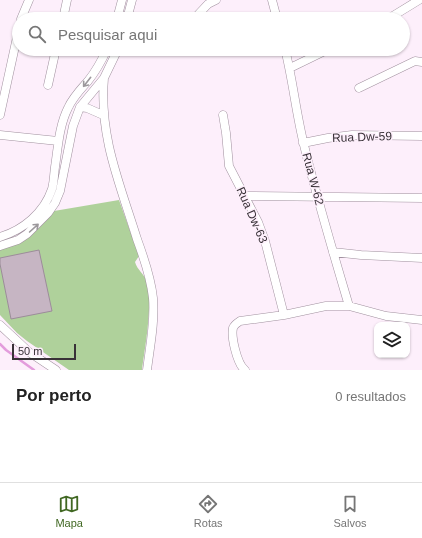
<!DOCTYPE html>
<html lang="pt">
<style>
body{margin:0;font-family:Arial,sans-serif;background:#f2f2f2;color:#222}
.controls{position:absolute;right:12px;bottom:12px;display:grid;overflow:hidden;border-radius:8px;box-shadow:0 1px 3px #0004}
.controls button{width:36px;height:36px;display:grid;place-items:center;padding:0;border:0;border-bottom:1px solid #e0e0e0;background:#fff;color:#222;font:20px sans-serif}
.scale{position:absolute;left:12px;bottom:10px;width:64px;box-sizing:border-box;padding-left:4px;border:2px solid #393238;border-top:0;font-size:11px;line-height:14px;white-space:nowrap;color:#393238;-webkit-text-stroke:3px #fdeffb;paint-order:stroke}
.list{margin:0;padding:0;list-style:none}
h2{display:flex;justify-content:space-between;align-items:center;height:52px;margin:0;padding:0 16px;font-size:17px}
h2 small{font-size:13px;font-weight:400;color:#767676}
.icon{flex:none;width:22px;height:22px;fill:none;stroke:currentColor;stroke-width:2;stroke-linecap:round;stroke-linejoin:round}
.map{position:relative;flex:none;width:422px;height:370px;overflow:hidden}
.search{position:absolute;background:#fff;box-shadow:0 1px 3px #0004;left:12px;right:12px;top:12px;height:44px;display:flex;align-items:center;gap:10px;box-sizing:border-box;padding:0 14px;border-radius:22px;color:#767676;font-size:15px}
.sheet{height:112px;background:#fff}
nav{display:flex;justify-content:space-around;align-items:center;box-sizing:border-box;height:56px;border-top:1px solid #e0e0e0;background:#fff;font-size:11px;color:#767676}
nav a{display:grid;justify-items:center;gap:2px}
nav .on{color:#416823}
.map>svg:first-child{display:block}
</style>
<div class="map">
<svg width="422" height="370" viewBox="0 0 422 370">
<rect width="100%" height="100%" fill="#fdeffb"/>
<!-- green -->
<path fill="#afd19b" d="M119,200L139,256L135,262C137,270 145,274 147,283C153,303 145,348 142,370H69L27,341L17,333L0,315V249L39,227L54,211Z"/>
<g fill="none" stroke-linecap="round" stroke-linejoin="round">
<!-- stream -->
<path stroke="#e39cdc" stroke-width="2.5" d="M0,344L6,350L34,370"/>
</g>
<!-- building -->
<path fill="#c6b5c3" stroke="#9c8c9a" d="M39,250L52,311L11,319L0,264V258Z"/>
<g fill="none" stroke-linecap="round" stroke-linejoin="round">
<!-- minor casing -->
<g stroke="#a1919f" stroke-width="9">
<path id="minor" d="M272,0L277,19
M21,19L29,0
M63,19L67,0
M117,19L122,0
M127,19L132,0
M194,19L208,4L216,0
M388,19L419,0
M285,49C293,81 296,113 304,145C317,199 333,252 349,306
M290,68L329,49
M104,78C99,137 120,184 137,239C144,258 151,278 153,298C155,322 150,346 147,370
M48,85L56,49
M359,88L415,61L422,62
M80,107L87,108L103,115
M0,115L19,28
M223,115L226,133L229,166L258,222L265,241L284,315
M0,135L58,141
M303,143L328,138L352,135L422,136
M245,196L422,198
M0,237C23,230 44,213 52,189C54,182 54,174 55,167C58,147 59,126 68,108C73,97 81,89 88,81C96,71 102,60 107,49
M0,246L18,240L27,234L48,213L55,203L60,191L73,126L80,107L104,78L118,49
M333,252L361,255L422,258
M0,325L29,352L56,370
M245,370C237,364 231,337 233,328C234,325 237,323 240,321L284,315L326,306H349L386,316L422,320"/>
</g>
<!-- minor -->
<use href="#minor" stroke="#fff" stroke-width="8"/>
</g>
<!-- one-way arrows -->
<defs><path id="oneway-shaft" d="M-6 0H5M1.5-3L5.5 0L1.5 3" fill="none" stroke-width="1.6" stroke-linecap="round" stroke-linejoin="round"/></defs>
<g stroke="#9c989c">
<use href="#oneway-shaft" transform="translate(87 82) rotate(128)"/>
<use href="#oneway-shaft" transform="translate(34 228) rotate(-42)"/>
</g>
<g text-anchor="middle" stroke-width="3" stroke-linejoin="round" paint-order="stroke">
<!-- street labels -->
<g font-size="12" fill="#393238" stroke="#fdeffb">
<text transform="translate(362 137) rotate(-2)" y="4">Rua Dw-59</text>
<text transform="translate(313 179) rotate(75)" y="4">Rua W-62</text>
<text transform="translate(252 215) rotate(66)" y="4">Rua Dw-63</text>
</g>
</g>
</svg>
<div class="controls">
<button><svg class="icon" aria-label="layers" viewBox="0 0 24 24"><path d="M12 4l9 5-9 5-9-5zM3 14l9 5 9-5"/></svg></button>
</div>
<div class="scale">50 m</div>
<div class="search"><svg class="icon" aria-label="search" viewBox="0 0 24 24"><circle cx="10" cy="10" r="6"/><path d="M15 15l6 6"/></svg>Pesquisar aqui</div>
</div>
<section class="sheet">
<h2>Por perto<small>0 resultados</small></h2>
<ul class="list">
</ul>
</section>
<nav>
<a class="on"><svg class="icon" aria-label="map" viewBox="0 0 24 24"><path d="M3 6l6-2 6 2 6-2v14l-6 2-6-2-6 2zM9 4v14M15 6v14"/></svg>Mapa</a>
<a><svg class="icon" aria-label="directions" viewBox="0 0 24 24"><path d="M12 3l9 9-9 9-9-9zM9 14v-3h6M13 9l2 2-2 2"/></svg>Rotas</a>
<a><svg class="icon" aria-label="saved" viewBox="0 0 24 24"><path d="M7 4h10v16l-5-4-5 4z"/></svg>Salvos</a>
</nav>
